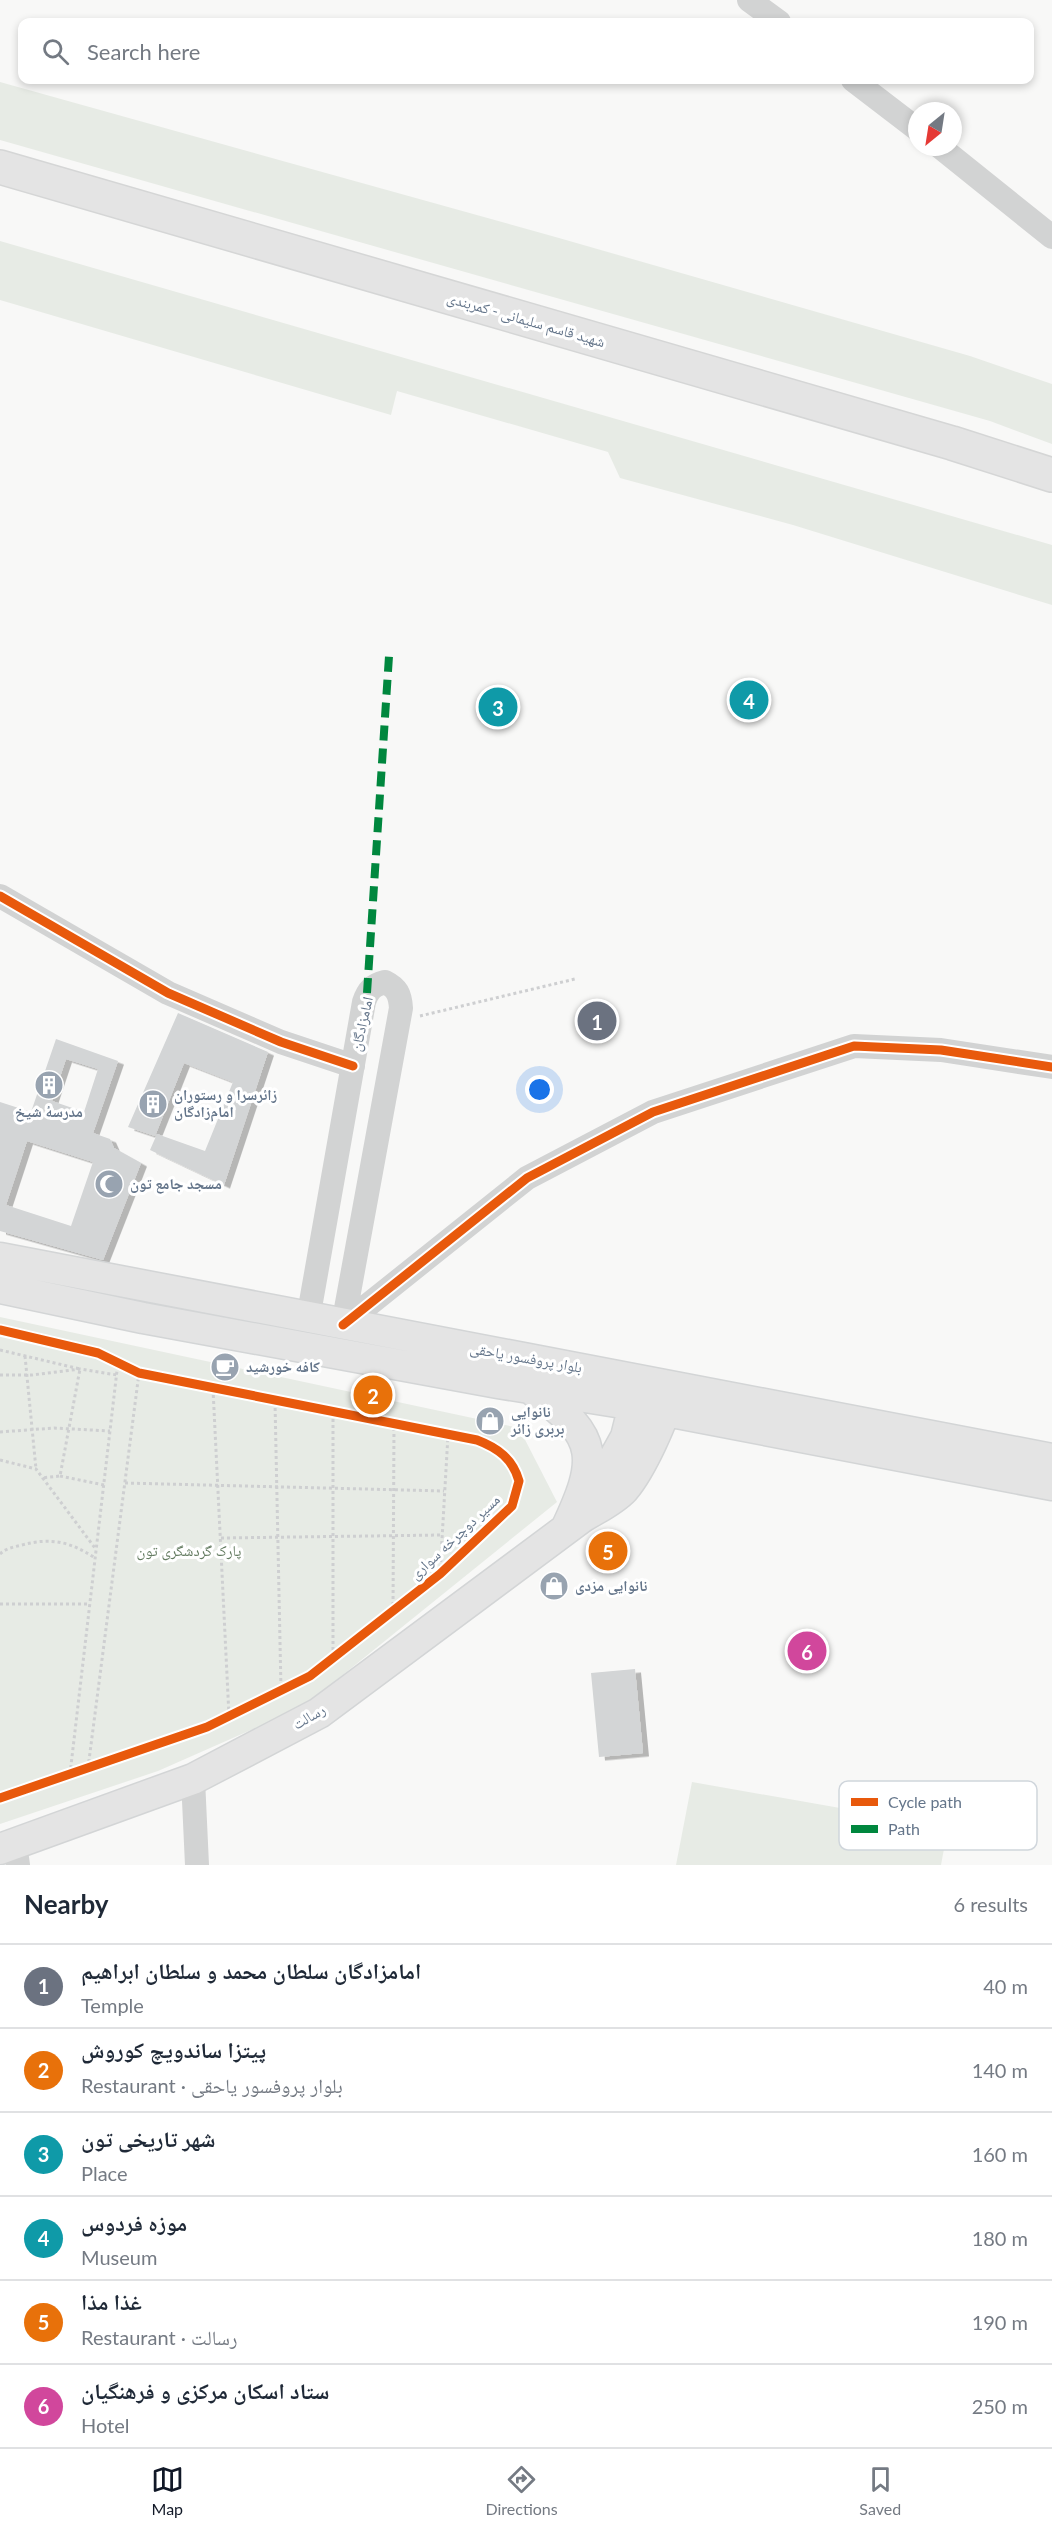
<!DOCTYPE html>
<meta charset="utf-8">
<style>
body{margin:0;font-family:Lato,"Noto Naskh Arabic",sans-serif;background:#f6f6f7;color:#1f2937}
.compass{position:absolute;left:908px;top:102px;width:54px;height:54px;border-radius:50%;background:#fff;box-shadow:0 3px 9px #0003;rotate:210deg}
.you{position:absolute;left:540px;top:1090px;width:21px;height:21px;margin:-15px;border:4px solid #fff;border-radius:50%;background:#1a73e8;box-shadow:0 0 0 9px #1a73e833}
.badge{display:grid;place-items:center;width:39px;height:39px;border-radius:50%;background:#111827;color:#fff;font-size:20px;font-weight:700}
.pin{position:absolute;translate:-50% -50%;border:3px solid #fff;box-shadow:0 2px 6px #0006}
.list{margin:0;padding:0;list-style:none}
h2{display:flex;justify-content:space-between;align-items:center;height:78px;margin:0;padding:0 24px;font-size:26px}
h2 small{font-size:20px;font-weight:400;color:#747a83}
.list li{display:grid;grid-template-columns:39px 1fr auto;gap:18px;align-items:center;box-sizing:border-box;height:84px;padding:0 24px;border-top:2px solid #e0e1e3}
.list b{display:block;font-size:22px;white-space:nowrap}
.list p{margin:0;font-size:20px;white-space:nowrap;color:#747a83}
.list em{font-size:20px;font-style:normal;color:#747a83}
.icon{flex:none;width:33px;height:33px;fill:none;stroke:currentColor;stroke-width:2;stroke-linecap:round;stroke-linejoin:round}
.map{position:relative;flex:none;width:1052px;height:1865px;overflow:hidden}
.search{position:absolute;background:#fff;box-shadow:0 3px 9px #0003;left:18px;right:18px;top:18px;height:66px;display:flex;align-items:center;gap:15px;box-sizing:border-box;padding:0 21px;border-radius:12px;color:#747a83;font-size:22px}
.sheet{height:582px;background:#fff}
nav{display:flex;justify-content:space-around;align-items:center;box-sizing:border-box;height:84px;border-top:2px solid #e0e1e3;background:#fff;font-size:16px;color:#747a83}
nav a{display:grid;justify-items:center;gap:3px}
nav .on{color:#111827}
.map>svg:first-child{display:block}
</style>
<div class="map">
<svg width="1052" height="1865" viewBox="0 0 1052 1865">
<defs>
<filter id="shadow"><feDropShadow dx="6" dy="3.5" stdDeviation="0" flood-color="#0004"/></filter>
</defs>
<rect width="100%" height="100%" fill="#f8f8f7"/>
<!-- green -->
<path fill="#e7ebe5" d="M0,82L559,238L970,356L1052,384V444L990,421L0,140Z
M0,241L1052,545V605L793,525L620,478L608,452L397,391L391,415L0,300Z
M0,1317L519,1428L557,1502L303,1707L158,1771L0,1824Z
M692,1782L948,1827L941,1865H676Z"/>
<!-- building -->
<path fill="#d3d5d6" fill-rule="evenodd" filter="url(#shadow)" d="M178,1013L268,1052L224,1185L150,1150L157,1134L205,1151L233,1082L184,1063L155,1136L128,1127Z
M56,1039L118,1061L93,1133L110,1139L114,1148L141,1163L103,1260L0,1231V1102L31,1112ZM66,1059L98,1069L84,1112L52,1101ZM27,1141L93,1162L71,1226L6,1205Z
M635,1669L643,1753L599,1757L591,1673Z"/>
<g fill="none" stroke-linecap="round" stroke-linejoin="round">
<!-- major casing -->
<g stroke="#d3d5d6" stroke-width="33">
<path id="major" d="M0,1258C350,1327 702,1390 1052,1459
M0,1288L143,1318L498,1383L635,1405L1052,1485
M535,1392C601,1436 598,1461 566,1529
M588,1505L626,1437L639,1385
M0,1849L193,1779L319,1713L581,1518C595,1509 613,1501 624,1489C641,1469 665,1417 670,1392"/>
</g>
<!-- highway casing -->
<g stroke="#d5d6d6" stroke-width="36">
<path id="highway" d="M0,167L952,443L1052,475"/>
</g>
<!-- path -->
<path stroke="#cecfd1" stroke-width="3" stroke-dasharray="3 3" stroke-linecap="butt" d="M420,1016L575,979
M0,1350L80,1369L60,1476L41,1478
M25,1356L36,1469
M0,1375H32L80,1369L117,1375
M213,1389L229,1716
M275,1402L281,1690
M333,1413V1658
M0,1432L54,1428L110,1431
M0,1460L36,1469L95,1548
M60,1476L104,1485
M125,1483L444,1491
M221,1538L442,1535
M0,1554C6,1548 14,1547 22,1545C51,1537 71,1542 95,1558
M440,1574L448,1435
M0,1604H90
M393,1611L394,1425
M88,1768L139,1373
M70,1774L118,1362"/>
<!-- minor -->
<path stroke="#d2d3d3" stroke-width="24" d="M749,0L779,22
M853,80L917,129
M940,147L1052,237
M0,896L168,993L281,1042L353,1066
M308,1319L364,1002C368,990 373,985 385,982C397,988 400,994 401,1008L343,1325
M343,1325L527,1178L653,1112L854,1046L941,1050L1052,1067
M193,1779L197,1865
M15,1844L18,1865"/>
<!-- major -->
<use href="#major" stroke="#e4e4e4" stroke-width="30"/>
<!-- highway -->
<use href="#highway" stroke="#e4e4e4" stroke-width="33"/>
<!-- quiet -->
<path stroke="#00873e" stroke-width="8" stroke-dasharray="15 8" stroke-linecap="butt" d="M367,993L389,656"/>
<!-- cycleway casing -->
<g stroke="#fff" stroke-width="13">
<path id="cycleway" d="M0,896L168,993L281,1042L353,1066
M343,1325L527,1178L653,1112L854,1046L941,1050L1052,1067
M0,1330L98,1353L139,1373L477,1440C498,1448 513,1459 519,1481L512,1506L440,1574L310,1676L207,1727L0,1798"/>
</g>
<!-- cycleway -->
<use href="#cycleway" stroke="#e8590c" stroke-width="9"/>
</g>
<!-- icons -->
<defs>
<g id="building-disc" transform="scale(1.5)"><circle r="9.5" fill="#98a3b0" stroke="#fff"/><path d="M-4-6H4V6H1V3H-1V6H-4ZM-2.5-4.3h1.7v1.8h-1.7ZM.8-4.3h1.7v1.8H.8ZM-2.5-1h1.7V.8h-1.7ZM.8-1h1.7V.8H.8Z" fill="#fff"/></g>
<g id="mosque-disc" transform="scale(1.5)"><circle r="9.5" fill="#98a3b0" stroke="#fff"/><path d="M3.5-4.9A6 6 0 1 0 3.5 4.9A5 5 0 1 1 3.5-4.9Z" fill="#fff"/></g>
<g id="cafe-disc" transform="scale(1.5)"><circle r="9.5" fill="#98a3b0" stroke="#fff"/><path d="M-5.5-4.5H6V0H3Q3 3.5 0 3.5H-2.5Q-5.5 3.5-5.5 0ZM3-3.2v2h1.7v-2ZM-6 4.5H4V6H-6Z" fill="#fff"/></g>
<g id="shop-disc" transform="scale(1.5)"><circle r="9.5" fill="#98a3b0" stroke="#fff"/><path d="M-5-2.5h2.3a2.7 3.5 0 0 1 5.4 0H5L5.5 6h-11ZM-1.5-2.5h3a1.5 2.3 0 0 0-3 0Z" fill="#fff"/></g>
</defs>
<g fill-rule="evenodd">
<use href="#building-disc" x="49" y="1085"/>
<use href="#building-disc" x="153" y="1104"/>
<use href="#mosque-disc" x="109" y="1184"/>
<use href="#cafe-disc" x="225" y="1367"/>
<use href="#shop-disc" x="490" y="1421"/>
<use href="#shop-disc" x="554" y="1586"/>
</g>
<g text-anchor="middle" stroke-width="6" stroke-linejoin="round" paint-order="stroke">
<!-- street labels -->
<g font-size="15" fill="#64758a" stroke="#fff">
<text transform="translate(526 320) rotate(16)" y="5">شهید قاسم سلیمانی - کمربندی</text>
<text transform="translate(362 1024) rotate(-77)" y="5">امامزادگان</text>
<text transform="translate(526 1358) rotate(10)" y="5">بلوار پروفسور یاحقی</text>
<text transform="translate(455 1537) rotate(-43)" y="5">مسیر دوچرخه سواری</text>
<text transform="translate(309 1717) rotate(-30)" y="5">رسالت</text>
</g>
<!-- poi labels -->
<g font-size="15" font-weight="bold" fill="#64758a" stroke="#fff" text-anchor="start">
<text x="174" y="1100">زائرسرا و رستوران<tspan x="174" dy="17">امام‌زادگان</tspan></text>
<text x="49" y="1117" text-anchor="middle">مدرسهٔ شیخ</text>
<text x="130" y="1189">مسجد جامع تون</text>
<text x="246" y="1372">کافه خورشید</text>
<text x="511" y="1417">نانوایی<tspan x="511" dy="17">بربری زائر</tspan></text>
<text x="575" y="1591">نانوایی مزدی</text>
</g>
<!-- park labels -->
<g font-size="15" fill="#637b60" stroke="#fff">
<text x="189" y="1556">پارک گردشگری تون</text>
</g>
</g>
<!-- legend -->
<rect x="839" y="1781" width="198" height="69" rx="9" fill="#fff" stroke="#d0d6dc" stroke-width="1.5"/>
<rect x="851" y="1798" width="27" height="8" fill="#e8590c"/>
<rect x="851" y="1825" width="27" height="8" fill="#00873e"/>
<g font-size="16" fill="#64758a">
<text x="888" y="1808">Cycle path</text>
<text x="888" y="1835">Path</text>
</g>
</svg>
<svg class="compass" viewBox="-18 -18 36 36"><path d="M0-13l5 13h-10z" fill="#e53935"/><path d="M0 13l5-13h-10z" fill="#747a83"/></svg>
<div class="you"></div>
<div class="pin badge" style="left:597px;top:1021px;background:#6b7280">1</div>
<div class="pin badge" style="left:373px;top:1395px;background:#e8710a">2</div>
<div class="pin badge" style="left:498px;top:707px;background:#0f9aa8">3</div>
<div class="pin badge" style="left:749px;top:700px;background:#0f9aa8">4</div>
<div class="pin badge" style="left:608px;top:1551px;background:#e8710a">5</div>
<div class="pin badge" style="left:807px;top:1651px;background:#d1479c">6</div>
<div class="search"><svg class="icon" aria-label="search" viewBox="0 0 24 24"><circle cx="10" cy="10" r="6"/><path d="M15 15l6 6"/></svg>Search here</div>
</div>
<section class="sheet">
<h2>Nearby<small>6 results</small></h2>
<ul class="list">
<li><span class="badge" style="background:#6b7280">1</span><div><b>امامزادگان سلطان محمد و سلطان ابراهیم</b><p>Temple</p></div><em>40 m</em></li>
<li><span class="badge" style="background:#e8710a">2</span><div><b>پيتزا ساندویچ کوروش</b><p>Restaurant · بلوار پروفسور یاحقی</p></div><em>140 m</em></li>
<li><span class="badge" style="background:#0f9aa8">3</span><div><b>شهر تاریخی تون</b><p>Place</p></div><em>160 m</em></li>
<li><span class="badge" style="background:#0f9aa8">4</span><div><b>موزه فردوس</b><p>Museum</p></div><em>180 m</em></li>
<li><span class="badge" style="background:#e8710a">5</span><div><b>غذا مذا</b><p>Restaurant · رسالت</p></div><em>190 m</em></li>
<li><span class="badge" style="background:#d1479c">6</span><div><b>ستاد اسکان مرکزی و فرهنگیان</b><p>Hotel</p></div><em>250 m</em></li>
</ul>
</section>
<nav>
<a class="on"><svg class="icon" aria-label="map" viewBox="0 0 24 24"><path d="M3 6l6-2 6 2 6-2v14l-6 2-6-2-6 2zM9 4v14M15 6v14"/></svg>Map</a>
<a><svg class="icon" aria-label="directions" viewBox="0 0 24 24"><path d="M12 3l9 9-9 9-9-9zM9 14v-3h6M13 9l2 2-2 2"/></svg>Directions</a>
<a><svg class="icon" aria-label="saved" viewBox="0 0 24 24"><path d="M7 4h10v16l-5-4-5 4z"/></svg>Saved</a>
</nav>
